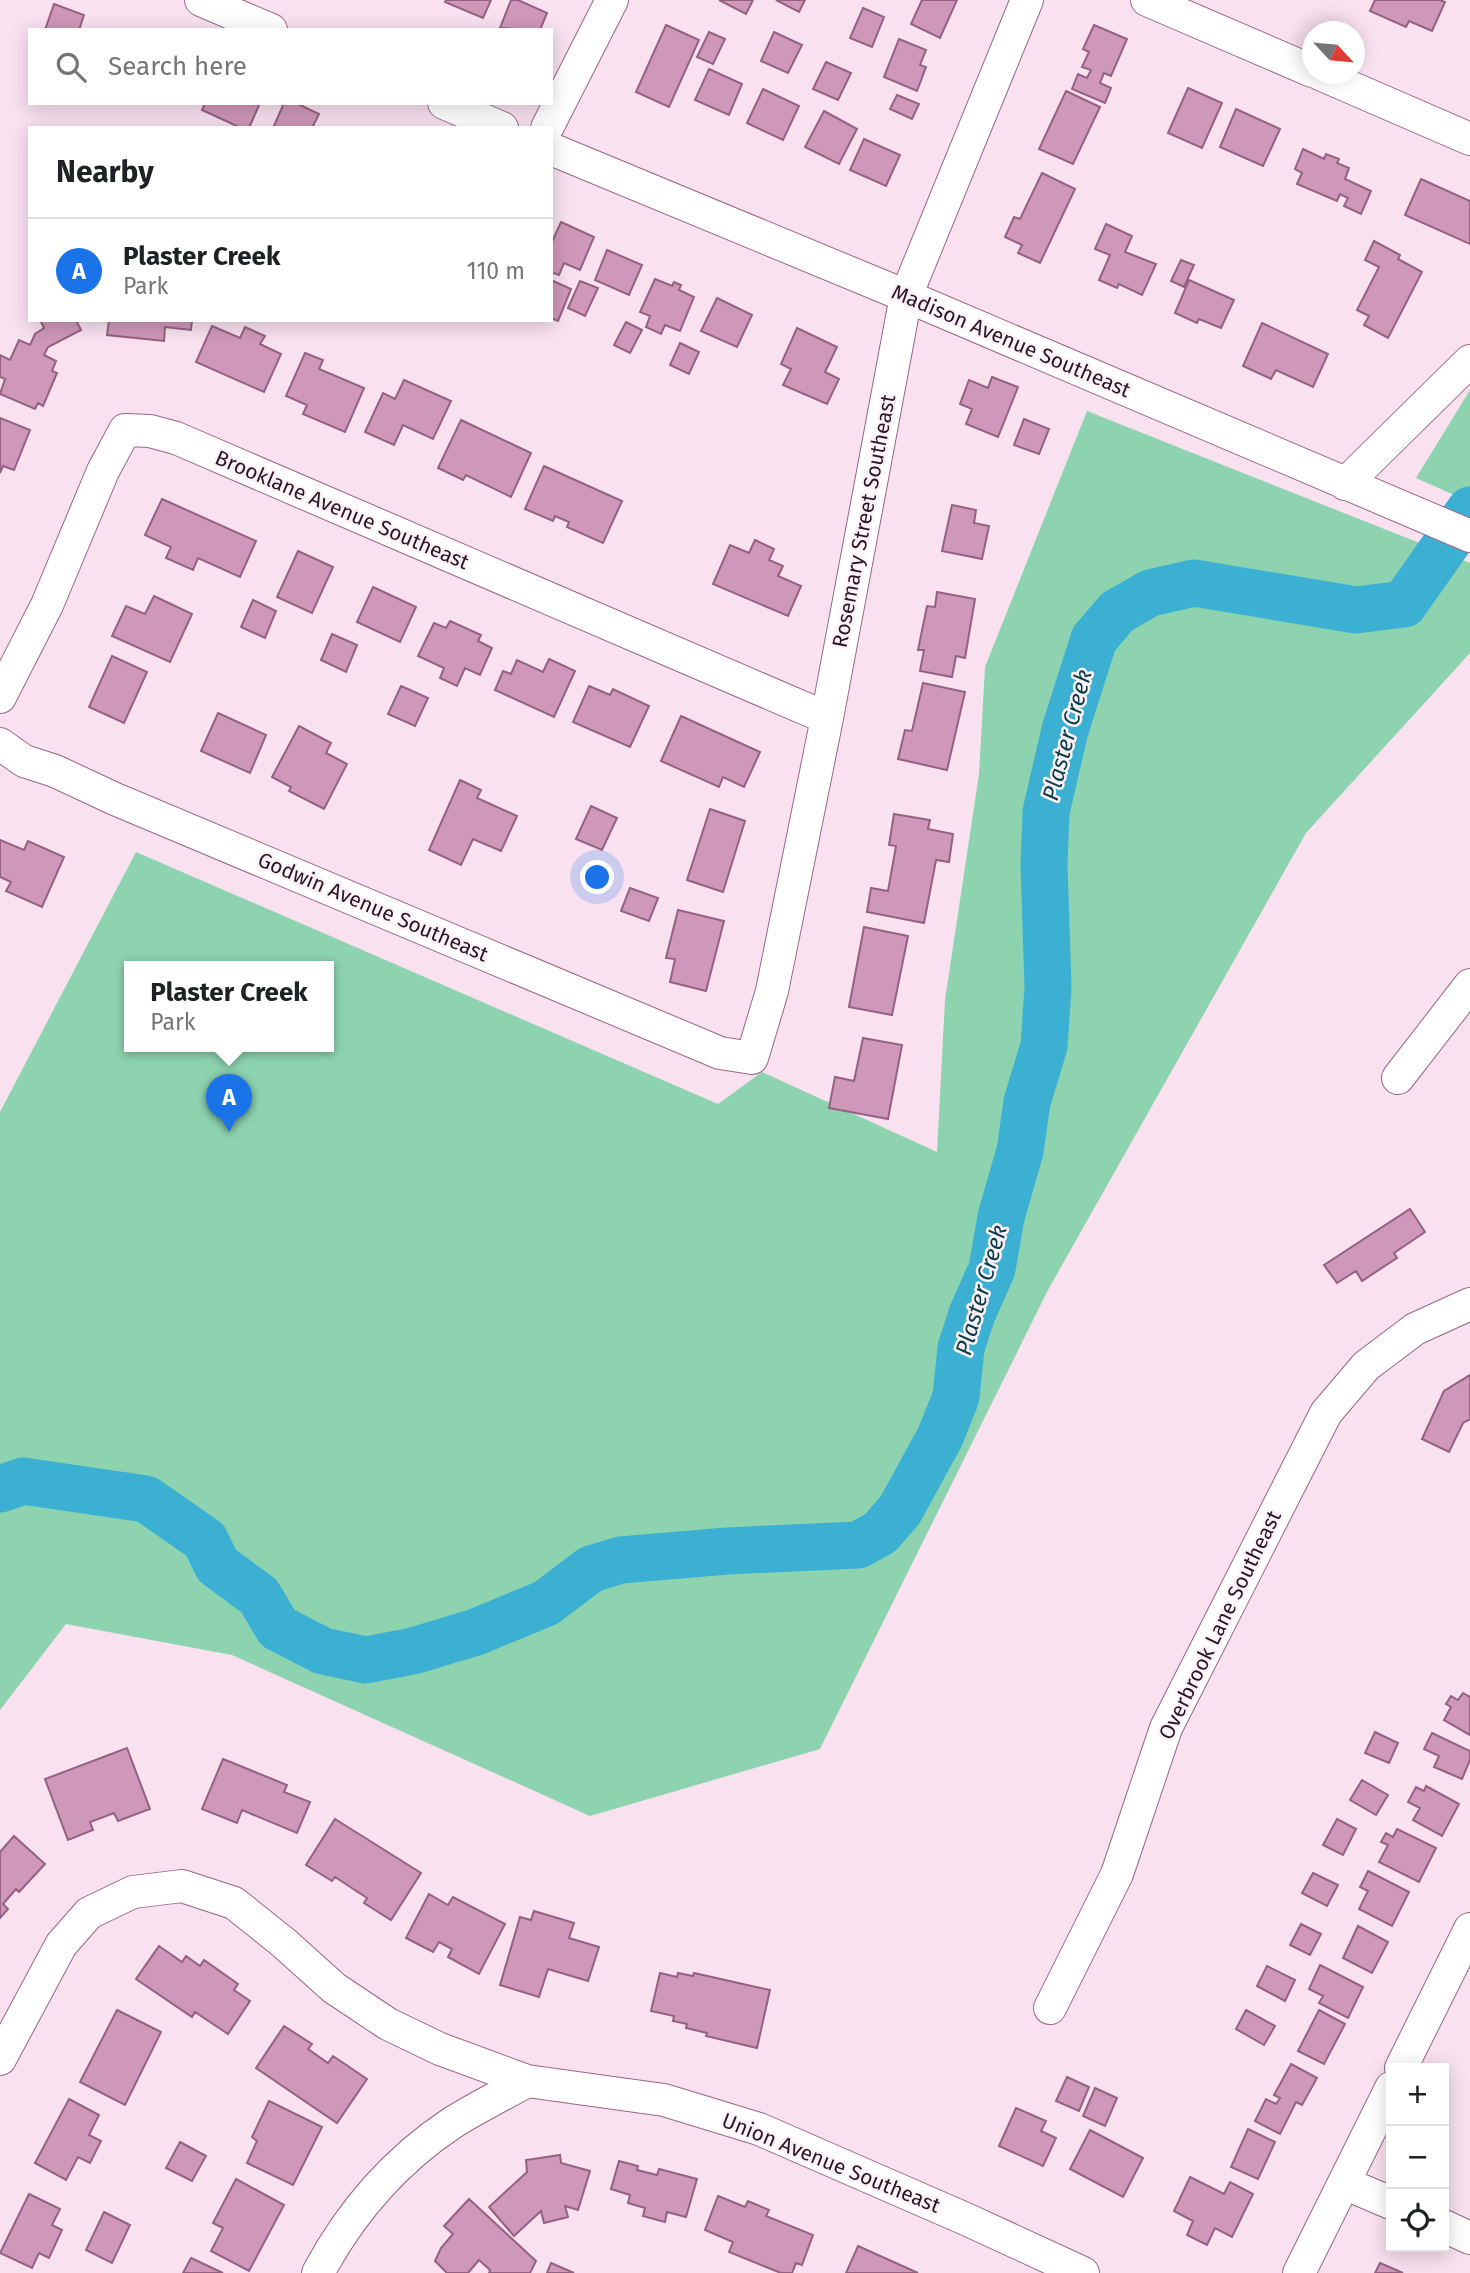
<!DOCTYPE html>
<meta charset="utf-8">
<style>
body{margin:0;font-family:"Fira Sans",sans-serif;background:#f2f2f2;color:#202124}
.controls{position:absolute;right:21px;bottom:21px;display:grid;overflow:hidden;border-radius:0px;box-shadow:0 4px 18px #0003}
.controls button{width:63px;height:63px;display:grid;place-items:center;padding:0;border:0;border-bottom:2px solid #e0e0e0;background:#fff;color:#202124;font:35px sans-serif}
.compass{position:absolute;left:1302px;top:21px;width:63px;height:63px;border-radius:50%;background:#fff;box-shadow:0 4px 18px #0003;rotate:116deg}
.you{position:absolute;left:598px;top:878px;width:24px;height:24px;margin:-18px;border:5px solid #fff;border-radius:50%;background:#1a73e8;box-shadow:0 0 0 10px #1a73e833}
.badge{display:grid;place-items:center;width:46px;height:46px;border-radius:50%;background:#1a73e8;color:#fff;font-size:23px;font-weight:700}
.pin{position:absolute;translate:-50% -58px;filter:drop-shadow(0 2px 4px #0008)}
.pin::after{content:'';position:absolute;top:37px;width:24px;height:21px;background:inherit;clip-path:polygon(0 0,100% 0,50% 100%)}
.popup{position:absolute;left:124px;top:961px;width:210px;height:91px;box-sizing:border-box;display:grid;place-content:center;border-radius:0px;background:#fff;filter:drop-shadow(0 2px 5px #0005);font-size:23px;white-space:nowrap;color:#757577}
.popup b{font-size:26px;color:#202124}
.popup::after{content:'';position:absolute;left:50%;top:100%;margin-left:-14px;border:14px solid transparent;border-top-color:#fff}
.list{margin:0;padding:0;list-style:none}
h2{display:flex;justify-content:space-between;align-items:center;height:91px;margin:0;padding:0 28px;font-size:30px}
h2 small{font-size:23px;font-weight:400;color:#757577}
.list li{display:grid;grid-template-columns:46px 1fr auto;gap:21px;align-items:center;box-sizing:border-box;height:105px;padding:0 28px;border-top:2px solid #e0e0e0}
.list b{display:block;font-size:26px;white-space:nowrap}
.list p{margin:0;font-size:23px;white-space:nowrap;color:#757577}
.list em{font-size:23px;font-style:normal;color:#757577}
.icon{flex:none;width:38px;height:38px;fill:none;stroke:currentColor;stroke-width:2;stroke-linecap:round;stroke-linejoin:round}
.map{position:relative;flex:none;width:1470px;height:2273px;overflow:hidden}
.search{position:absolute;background:#fff;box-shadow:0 4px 18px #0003;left:28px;top:28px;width:525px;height:77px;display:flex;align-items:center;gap:18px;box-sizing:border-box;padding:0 24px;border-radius:0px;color:#757577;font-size:26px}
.panel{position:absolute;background:#fff;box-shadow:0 4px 18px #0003;left:28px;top:126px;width:525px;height:196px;border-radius:0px}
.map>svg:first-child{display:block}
</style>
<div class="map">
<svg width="1470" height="2273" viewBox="0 0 1470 2273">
<rect width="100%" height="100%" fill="#f9e1ef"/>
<!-- green -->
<path fill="#8dd3b0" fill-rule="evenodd" d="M1470,390V502L1416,478Z
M1087,411L1470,563V653L1306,833L1048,1290L820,1749L590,1816L232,1655L66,1624L0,1710V1112L136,852L718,1104L762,1072L937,1152L945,1000L979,774L985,667ZM129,966H329V1046H129Z"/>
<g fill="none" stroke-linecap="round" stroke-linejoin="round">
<!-- river -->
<path stroke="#3bb0d3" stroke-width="47" d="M0,1489L23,1481L146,1499L205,1540L217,1565L259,1596L278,1628L323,1651L366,1660L413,1651L476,1632L546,1603L591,1569L621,1560L727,1551L858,1545L880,1533L900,1510L940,1437L956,1397L961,1348L972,1314L992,1269L1001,1217L1020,1151L1027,1102L1044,1046L1048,988L1044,865L1046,812L1065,730L1094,639L1117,612L1150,593L1194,583L1356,610L1404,604L1470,510"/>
</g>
<!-- building -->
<path fill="#cf97b9" stroke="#956182" stroke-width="2" d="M446,0H491L483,18L445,2Z
M511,0H518L547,13L540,30L500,28Z
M719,0H753L746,14Z
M776,0H805L799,12Z
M922,0H957L940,38L911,24Z
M1375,0H1440L1445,2L1432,31L1409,21L1406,27L1370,11Z
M54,4L84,15L79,30H45Z
M863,8L884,17L872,47L850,38Z
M666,25L699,40L669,107L636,92Z
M1094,25L1127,39L1111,76L1104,73L1100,83L1111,88L1105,103L1072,89L1078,74L1087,78L1091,70L1082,67L1089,52L1083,49Z
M709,32L725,39L713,64L697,57Z
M774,32L802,45L788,73L761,61Z
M899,39L926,50L920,65L926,67L917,91L884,77Z
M826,62L851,73L838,100L813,89Z
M709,69L742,84L729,115L695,100Z
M1188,88L1222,103L1202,148L1168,133Z
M763,89L799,106L783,140L747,123Z
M1066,91L1100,107L1073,164L1039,149Z
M897,95L919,104L912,119L890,109Z
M205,103H260L249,128H241L202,110Z
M284,103H296L319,114L312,128H273Z
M1236,109L1280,129L1263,166L1220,147Z
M824,111L857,129L839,164L805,147Z
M864,139L900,155L886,186L850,170Z
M1303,149L1324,159L1326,154L1339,159L1337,163L1349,168L1345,179L1371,191L1361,214L1344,206L1348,198L1340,194L1337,201L1297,184L1302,173L1295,169Z
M1042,173L1075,189L1040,263L1018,253L1022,245L1005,237L1014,217L1020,219Z
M1421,179L1470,201V244L1405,215Z
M561,222L594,237L580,270L564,263L559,275L551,272V244Z
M1106,224L1132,236L1125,252L1156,264L1142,295L1119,284L1117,288L1099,280L1110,255L1095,249Z
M1374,241L1400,255L1398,259L1422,272L1388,338L1364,325L1369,316L1357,310L1379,267L1365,260Z
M607,250L642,265L629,295L595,280Z
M1181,260L1194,265L1184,287L1171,281Z
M655,279L672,286L674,282L681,285L679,290L694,297L680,331L665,325L661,334L646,327L650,316L640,312Z
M551,280L571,289L558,321L551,318Z
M1189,280L1234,300L1221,328L1199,319L1197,323L1175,313Z
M580,281L598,288L585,316L568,308Z
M717,298L752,315L737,347L701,331Z
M40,320H76L81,330L48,347L44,355L56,361L52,371L57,373L43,406L38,403L35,409L0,394L5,379L0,377V355L10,360L19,340L30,345L35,334L44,328Z
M109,320H192L191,330L165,327L164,341L107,335Z
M626,322L642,330L630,353L614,345Z
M1262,323L1328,354L1313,387L1276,370L1271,379L1243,366Z
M212,326L240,338L245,327L265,336L260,344L281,354L264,392L196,362Z
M797,328L837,347L825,372L839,379L827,404L783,385L791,369L781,364Z
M680,343L699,352L689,374L670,365Z
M305,353L323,360L319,369L364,388L345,432L303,414L307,405L286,396Z
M992,377L1018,387L998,437L966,424L972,409L960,404L969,380L988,388Z
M404,380L451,401L433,439L403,425L394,445L365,432L383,393L395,399Z
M0,418L30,430L14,470L3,466L0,473Z
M1024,419L1049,429L1039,454L1014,445Z
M461,420L531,453L511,497L466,475L463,480L438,468Z
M544,466L622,501L603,543L567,527L569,522L555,516L553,521L525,509Z
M162,499L256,541L240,577L198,558L193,570L166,558L171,547L145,535Z
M952,505L976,510L974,523L989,526L982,559L942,551Z
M755,540L774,549L769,560L783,566L778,576L801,586L788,616L713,584L730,545L749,553Z
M298,551L333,567L312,613L277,597Z
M373,587L416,607L400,642L357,622Z
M937,592L975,599L965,658L956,656L952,677L920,671L924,650H918L927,606L935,607Z
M154,596L192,614L170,662L112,636L126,606L145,614Z
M253,600L276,611L265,638L241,627Z
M450,621L481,635L478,641L492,648L480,675L465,668L457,686L440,678L444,668L418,656L434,623L446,628Z
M332,634L357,645L346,672L321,660Z
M112,656L147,672L124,723L89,707Z
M549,659L575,671L554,717L495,690L503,671L511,674L517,660L543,672Z
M923,683L965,692L947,770L898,759L905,730L912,731Z
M401,686L428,698L415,726L388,714Z
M589,686L610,695L613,689L649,706L630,747L573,722Z
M218,713L266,735L250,773L201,751Z
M681,716L760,752L744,787L723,777L719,787L661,761Z
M299,726L331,743L326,753L347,764L324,809L289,791L291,787L272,777Z
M460,780L481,790L477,798L517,816L501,851L473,839L461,865L429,850Z
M591,806L617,818L602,850L576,839Z
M710,809L745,821L723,892L687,880Z
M894,814L930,820L928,829L953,834L949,862L936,860L924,923L867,912L871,888L888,891L896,846L889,845Z
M0,840L24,850L28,841L64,857L42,907L6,891L11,882L0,877Z
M630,888L658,898L649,921L621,911Z
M678,910L724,921L706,991L670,982L675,959L666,958Z
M864,927L908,936L892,1015L849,1007Z
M863,1038L902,1045L888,1119L829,1108L835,1077L854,1081Z
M1410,1209L1425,1232L1394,1253L1397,1258L1362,1281L1356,1271L1337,1283L1324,1265Z
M1470,1375V1419L1463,1423L1449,1452L1422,1439L1444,1391Z
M1463,1693L1470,1697V1735L1444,1720L1451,1707L1446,1704L1451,1696L1458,1700Z
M1375,1732L1398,1743L1389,1763L1365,1753Z
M1432,1733L1470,1751V1760L1462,1779L1434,1767L1439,1756L1424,1749Z
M127,1748L150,1809L118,1821L114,1813L90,1822L93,1830L68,1840L45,1779Z
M223,1759L287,1785L284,1792L310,1802L297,1833L242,1810L237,1823L202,1809Z
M1362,1780L1388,1795L1376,1815L1350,1800Z
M1426,1786L1459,1804L1442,1836L1413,1820L1420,1808L1408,1802L1416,1787L1424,1791Z
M335,1819L421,1873L391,1920L364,1903L367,1898L335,1877L332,1881L306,1865Z
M1337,1819L1356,1829L1343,1855L1323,1845Z
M1397,1829L1436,1848L1419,1882L1379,1862L1388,1845L1381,1842L1386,1833L1393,1837Z
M14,1836L45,1864L19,1892L16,1889L3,1904L8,1909L0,1918V1852Z
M1368,1871L1409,1892L1392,1926L1359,1909L1368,1891L1360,1887Z
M1313,1873L1338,1885L1327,1906L1302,1893Z
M429,1894L448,1905L453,1897L505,1924L479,1974L448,1957L452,1949L439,1942L433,1952L406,1938Z
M534,1911L574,1923L569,1938L599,1947L588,1981L548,1969L539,1997L500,1985L520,1917L531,1920Z
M1301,1924L1321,1934L1310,1955L1290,1945Z
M1358,1926L1388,1942L1372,1973L1343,1958Z
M159,1946L182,1962L186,1956L200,1966L204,1960L238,1984L234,1990L250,2001L228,2034L195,2012L192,2017L136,1979Z
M1320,1965L1363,1987L1348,2018L1319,2003L1323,1996L1309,1989Z
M1267,1966L1295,1980L1285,2001L1257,1986Z
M660,1973L677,1977L678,1973L693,1976L694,1973L770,1990L757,2048L706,2036L707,2033L686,2028L687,2024L673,2021L674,2016L651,2011Z
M117,2010L161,2032L125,2105L80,2082Z
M1246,2010L1275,2026L1264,2045L1236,2029Z
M1319,2010L1345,2024L1324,2064L1298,2051Z
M284,2026L312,2044L308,2049L328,2063L333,2056L367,2079L337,2123L256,2068Z
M1291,2064L1317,2078L1302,2105L1296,2102L1280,2134L1255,2121L1266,2099L1276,2104L1280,2098L1274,2095Z
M1067,2077L1089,2087L1079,2111L1056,2101Z
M1095,2088L1117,2098L1105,2126L1083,2116Z
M69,2099L99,2115L89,2135L101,2141L90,2163L78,2157L66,2180L35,2163Z
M269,2101L322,2127L293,2185L247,2163L257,2141L252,2137Z
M1016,2108L1046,2121L1041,2131L1056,2138L1043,2166L999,2146Z
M1248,2129L1275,2142L1258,2179L1231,2167Z
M1090,2130L1143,2158L1123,2197L1070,2169Z
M180,2142L206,2156L192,2181L166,2168Z
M560,2155L561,2163L590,2171L578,2210L565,2206L568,2217L544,2223L541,2211L514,2236L489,2207L527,2172L526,2160Z
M619,2161L638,2166L637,2170L657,2175L659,2169L697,2179L686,2217L667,2212L665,2222L643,2216L645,2208L628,2203L630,2195L611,2189Z
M1190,2177L1224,2194L1230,2182L1253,2194L1232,2237L1215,2228L1207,2245L1187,2235L1193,2221L1174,2211Z
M236,2179L284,2205L249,2271L211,2251L223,2228L213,2223Z
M29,2194L60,2209L52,2225L62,2230L49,2258L39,2253L32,2268L0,2253Z
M718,2196L745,2207L748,2201L769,2210L766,2216L813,2235L802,2265L796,2263L792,2273H781L729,2252L733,2242L705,2230Z
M469,2199L536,2261L530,2273H489L490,2270L479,2260L468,2273H447L435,2261L441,2248L453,2234L444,2226Z
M104,2212L130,2225L112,2263L86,2250Z
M858,2246L918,2273H846Z
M191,2258L223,2273H183Z
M551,2263L574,2273H547Z
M1380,2263L1403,2273H1375Z"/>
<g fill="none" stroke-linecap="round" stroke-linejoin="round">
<!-- minor casing -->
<g stroke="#9b6687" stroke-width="34">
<path id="minor" d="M201,0L271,30
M1147,0L1312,71
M1320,74L1470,139
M444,103L502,128
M547,128L612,0
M551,149L906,296L1470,536
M1345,484L1470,361
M0,697L47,605L103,471L125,430L150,431L176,438L827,718
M0,744L24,761L55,771L115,799L720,1053L752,1058L772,991L827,718L906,296L1027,0
M1398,1078L1470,985
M1050,2008L1117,1874L1166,1728L1326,1413L1366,1366L1415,1329L1470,1304
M0,2059L61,1945L89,1913L133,1892L182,1886L234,1903L284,1943L334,1988L388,2024L440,2049L527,2081L664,2100L759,2129L968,2220L1083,2273
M1401,2068L1470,1929
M1344,2183L1391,2203
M1444,2226L1470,2238
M318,2273C350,2213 395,2161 452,2123C476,2108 502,2095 527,2081
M1299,2273L1391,2088"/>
</g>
<!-- minor -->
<use href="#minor" stroke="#fff" stroke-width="32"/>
</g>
<g text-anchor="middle" stroke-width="5" stroke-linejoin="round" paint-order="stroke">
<!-- street labels -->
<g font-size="21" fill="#2b1623" stroke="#fef2f9">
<text transform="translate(1011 341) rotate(23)" y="7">Madison Avenue Southeast</text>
<text transform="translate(342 510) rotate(23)" y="7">Brooklane Avenue Southeast</text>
<text transform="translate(864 521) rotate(-79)" y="7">Rosemary Street Southeast</text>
<text transform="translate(373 907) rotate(23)" y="7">Godwin Avenue Southeast</text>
<text transform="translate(1220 1625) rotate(-64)" y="7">Overbrook Lane Southeast</text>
<text transform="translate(831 2163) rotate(22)" y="7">Union Avenue Southeast</text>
</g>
<!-- water labels -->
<g font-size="23" font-style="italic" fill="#083c4b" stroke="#fef2f9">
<text transform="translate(1067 735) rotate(-75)" y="8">Plaster Creek</text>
<text transform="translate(981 1290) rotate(-74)" y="8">Plaster Creek</text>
</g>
</g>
</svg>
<div class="controls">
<button>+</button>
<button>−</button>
<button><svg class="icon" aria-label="locate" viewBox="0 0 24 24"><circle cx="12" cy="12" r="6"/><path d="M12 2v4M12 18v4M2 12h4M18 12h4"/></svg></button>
</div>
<svg class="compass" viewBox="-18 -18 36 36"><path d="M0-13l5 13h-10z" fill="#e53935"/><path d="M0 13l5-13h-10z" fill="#757577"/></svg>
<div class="you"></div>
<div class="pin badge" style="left:229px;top:1132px">A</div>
<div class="popup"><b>Plaster Creek</b>Park</div>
<div class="search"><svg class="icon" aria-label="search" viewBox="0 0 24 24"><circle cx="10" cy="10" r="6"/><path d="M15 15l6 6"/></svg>Search here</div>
<section class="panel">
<h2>Nearby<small></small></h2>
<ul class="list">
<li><span class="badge">A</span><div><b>Plaster Creek</b><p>Park</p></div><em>110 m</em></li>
</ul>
</section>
</div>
